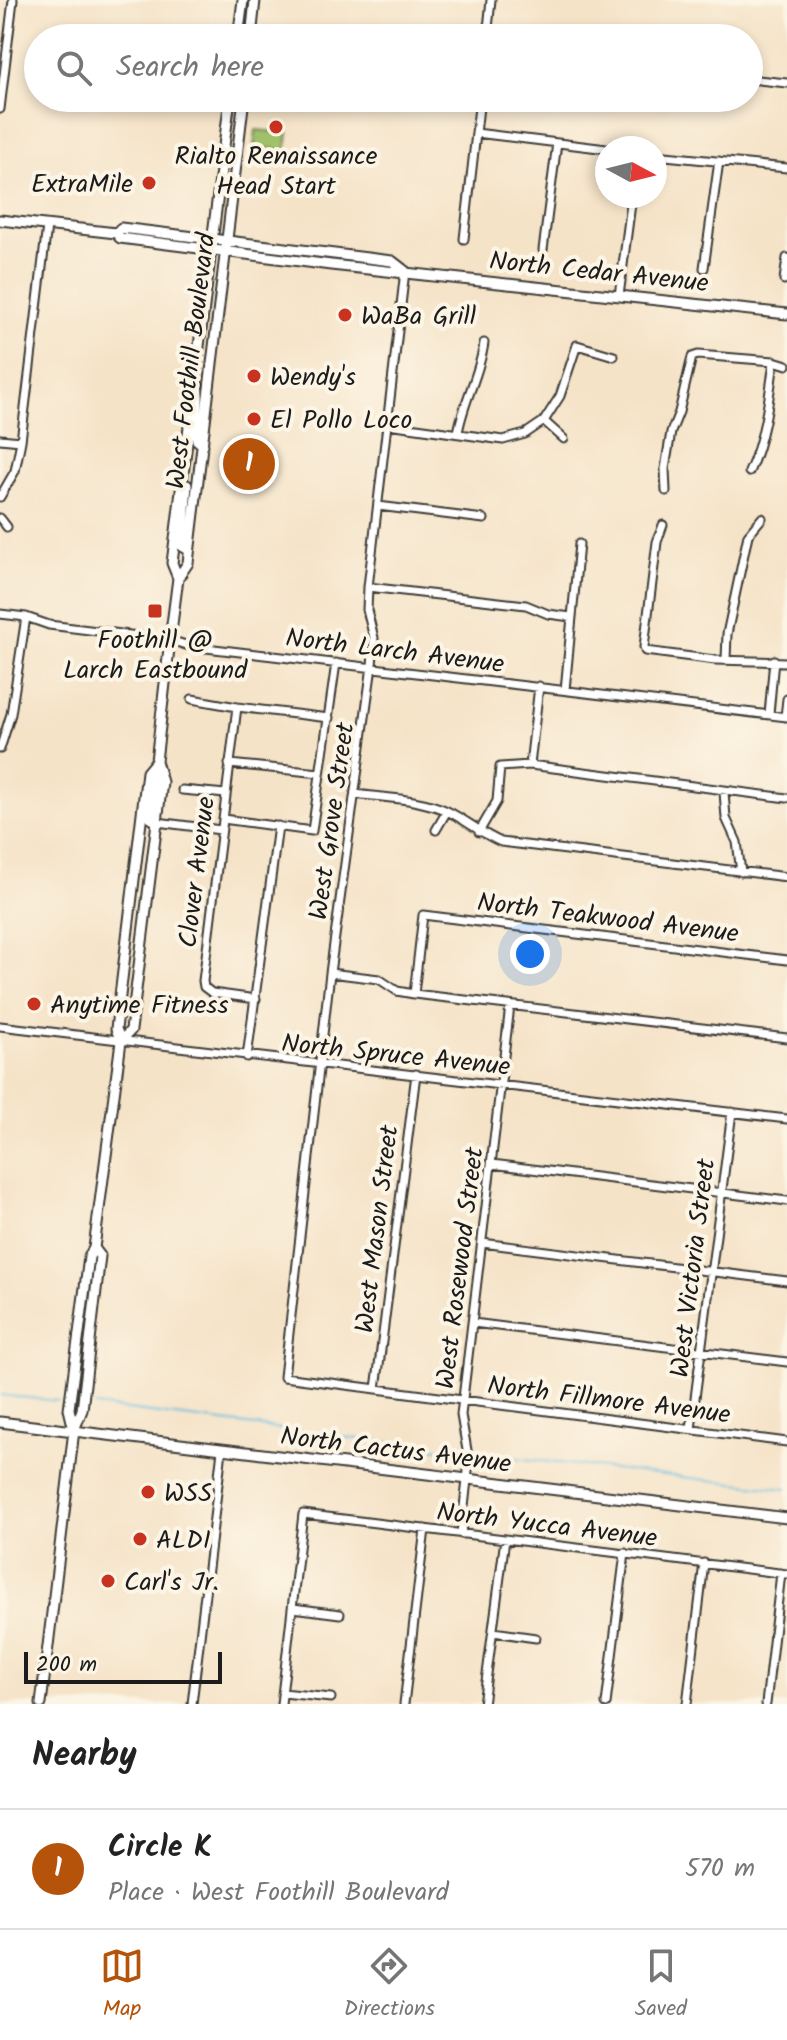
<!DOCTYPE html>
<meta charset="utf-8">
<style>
body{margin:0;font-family:Kalam,sans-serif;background:#f2f2f2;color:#222}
.compass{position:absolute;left:595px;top:136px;width:72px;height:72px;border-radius:50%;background:#fff;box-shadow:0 4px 12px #0003;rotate:97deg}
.scale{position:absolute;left:24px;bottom:20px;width:198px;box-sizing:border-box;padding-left:8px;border:4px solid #1c1c1c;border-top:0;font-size:22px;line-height:28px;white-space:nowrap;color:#1c1c1c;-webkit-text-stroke:6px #fcf5e5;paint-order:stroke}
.you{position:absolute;left:530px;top:954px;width:28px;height:28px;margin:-20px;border:6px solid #fff;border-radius:50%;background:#1a73e8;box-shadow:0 0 0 12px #1a73e833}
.badge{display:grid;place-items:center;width:52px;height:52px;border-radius:50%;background:#b45309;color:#fff;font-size:26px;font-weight:700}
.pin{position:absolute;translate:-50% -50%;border:4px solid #fff;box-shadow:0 2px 8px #0006}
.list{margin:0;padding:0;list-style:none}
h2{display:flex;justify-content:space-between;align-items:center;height:104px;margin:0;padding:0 32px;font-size:34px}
h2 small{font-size:26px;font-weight:400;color:#767676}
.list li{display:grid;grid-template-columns:52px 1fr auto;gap:24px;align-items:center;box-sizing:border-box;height:120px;padding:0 32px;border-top:2px solid #e0e0e0}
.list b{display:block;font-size:30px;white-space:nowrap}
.list p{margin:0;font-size:26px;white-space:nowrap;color:#767676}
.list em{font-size:26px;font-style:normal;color:#767676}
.icon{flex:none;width:44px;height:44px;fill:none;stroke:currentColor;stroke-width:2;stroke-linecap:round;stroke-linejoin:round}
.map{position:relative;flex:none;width:787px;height:1704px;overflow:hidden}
.search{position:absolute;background:#fff;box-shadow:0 4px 12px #0003;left:24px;right:24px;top:24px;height:88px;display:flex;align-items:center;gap:20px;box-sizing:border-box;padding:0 28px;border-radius:44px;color:#767676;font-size:30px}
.sheet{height:224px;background:#fff}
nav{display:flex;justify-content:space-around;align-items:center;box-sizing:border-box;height:112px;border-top:2px solid #e0e0e0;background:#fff;font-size:22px;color:#767676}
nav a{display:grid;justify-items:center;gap:4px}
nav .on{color:#b45309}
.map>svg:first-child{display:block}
</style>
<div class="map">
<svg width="787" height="1704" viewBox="0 0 787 1704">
<defs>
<pattern id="park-tufts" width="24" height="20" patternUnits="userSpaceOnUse" patternTransform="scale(2)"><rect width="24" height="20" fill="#a0c16a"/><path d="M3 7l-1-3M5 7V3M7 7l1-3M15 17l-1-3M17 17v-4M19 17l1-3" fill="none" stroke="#89a55b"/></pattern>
</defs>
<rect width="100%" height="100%" fill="#fcf5e5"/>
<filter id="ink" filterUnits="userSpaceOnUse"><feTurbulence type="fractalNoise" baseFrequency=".0125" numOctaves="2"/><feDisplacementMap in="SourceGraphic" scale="16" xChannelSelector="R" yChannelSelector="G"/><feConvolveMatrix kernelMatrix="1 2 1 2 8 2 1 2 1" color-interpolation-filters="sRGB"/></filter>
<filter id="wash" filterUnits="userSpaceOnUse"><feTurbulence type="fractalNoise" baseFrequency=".006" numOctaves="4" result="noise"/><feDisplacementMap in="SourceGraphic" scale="32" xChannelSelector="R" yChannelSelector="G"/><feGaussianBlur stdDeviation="1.8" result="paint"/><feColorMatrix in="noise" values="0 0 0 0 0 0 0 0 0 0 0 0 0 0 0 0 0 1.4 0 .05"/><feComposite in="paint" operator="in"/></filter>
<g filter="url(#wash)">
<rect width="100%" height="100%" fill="#f5e3c8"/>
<!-- park -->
<path fill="url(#park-tufts)" stroke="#5e6e43" stroke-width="2" d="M256,130L288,133L286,151L254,147Z"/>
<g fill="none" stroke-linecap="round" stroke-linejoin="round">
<!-- stream -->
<path stroke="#5fbadd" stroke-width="2" d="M0,1395L58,1401
M95,1406L455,1451
M481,1454L787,1489"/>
</g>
</g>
<g filter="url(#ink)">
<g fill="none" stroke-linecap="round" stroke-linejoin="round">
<!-- minor casing -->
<g stroke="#3d3a36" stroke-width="11">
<path id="minor" d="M487,38L491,0
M749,79L787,83
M0,109L13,0
M476,133L607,149
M655,155L787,168
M464,239L480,98
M543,250L557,143
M704,268L719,161
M405,271L368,587L367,610L374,638L372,666L330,973L284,1377L787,1442
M784,280L787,258
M619,296L632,196
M544,421L564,439
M388,424L503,440L525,434L544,421L560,396L577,345L614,356
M458,433C463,402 480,374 484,343
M0,439L21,441
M749,472C765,437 769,399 774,361
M666,491L665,469L671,432L679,412L692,357L698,355L774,361L787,365
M0,497L15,471L21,441L47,226
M378,506L484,519
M0,518L7,527
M663,525L657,542L644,647L645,651L715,660L787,662
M368,587L526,605L548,614L571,617
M0,614L26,617L49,625L170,640L189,646L787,717
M726,660L727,634L748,535L762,518
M565,690L579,544
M192,699L237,707L329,718
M237,707L203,981L204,987L212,993L256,999
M769,714L774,660
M785,717L787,699
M0,749L11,714L26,617
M229,764L320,773
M530,765L539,686
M182,790L226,794
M724,792L726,818L737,842L741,872
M355,794C384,798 419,798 447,811C466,820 482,834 501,842L787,877
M223,819L312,831L336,663
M157,822L221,830
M436,830L447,811
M479,832L497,801L500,767L530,765L787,798
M330,973L379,979L397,991L414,994L787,1038
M414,994L423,915L787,960
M0,1026L787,1119
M247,1057L278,826
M492,1164L787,1201
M482,1243L787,1281
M473,1323L787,1362
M376,1389L416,1074
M691,1429L732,1112
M461,1534L469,1462L461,1415L510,1006
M293,1608L340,1614
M493,1632L536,1638
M283,1693L331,1698
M192,1704L222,1450
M281,1704L303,1514L787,1574
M404,1704L425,1529
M483,1704L505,1539
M606,1704L625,1553
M687,1704L704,1563
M766,1704L781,1573"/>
</g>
<!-- major casing -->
<g stroke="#3d3a36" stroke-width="13">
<path id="major" d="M238,38L243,0
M251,38L255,0
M0,220L116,233L120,238L331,265L787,314
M116,233L121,228L392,261L405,271
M196,381C202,401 193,420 197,440L203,445
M187,485L182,546L189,550
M178,578L172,563L230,98
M155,769L149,817L157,822
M121,1041L131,1030L162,782L156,761L170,640L178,578L188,563L244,98
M0,1422L787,1518
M74,1430L69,1409L89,1257L94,1248L121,1041L116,1029L147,772L156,761
M41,1704L74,1430L82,1410L100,1256L94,1248"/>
</g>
<!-- minor -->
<use href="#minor" stroke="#fff" stroke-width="7"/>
<!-- major -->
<use href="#major" stroke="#fff" stroke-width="9"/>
</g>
</g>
<!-- markers -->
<g fill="#c8321e" stroke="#fcf5e5" stroke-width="3">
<circle cx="276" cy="127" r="8"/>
<circle cx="149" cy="183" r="8"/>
<circle cx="345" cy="315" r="8"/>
<circle cx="254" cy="376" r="8"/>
<circle cx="254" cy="419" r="8"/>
<rect x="147" y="603" width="16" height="16" rx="4"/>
<circle cx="34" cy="1004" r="8"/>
<circle cx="148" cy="1492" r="8"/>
<circle cx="140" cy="1539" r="8"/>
<circle cx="108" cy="1581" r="8"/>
</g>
<g text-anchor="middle" stroke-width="8" stroke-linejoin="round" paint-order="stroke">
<!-- poi labels -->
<g font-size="26" fill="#1c1c1c" stroke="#fcf5e5" text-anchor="start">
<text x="276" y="164" text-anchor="middle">Rialto Renaissance<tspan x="276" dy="30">Head Start</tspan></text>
<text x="133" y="192" text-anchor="end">ExtraMile</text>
<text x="361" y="324">WaBa Grill</text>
<text x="270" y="385">Wendy's</text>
<text x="270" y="428">El Pollo Loco</text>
<text x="155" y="648" text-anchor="middle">Foothill @<tspan x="155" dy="30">Larch Eastbound</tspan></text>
<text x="50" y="1013">Anytime Fitness</text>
<text x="164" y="1501">WSS</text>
<text x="156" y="1548">ALDI</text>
<text x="124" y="1590">Carl's Jr.</text>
</g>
<!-- street labels -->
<g font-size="26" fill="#1c1c1c" stroke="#fcf5e5">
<text transform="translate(599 271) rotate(6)" y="9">North Cedar Avenue</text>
<text transform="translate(190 361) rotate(-83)" y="9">West Foothill Boulevard</text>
<text transform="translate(395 650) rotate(7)" y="9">North Larch Avenue</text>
<text transform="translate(331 821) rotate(-82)" y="9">West Grove Street</text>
<text transform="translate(196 872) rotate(-83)" y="9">Clover Avenue</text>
<text transform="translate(608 917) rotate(7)" y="9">North Teakwood Avenue</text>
<text transform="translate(396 1054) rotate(6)" y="9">North Spruce Avenue</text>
<text transform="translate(376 1229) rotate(-83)" y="9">West Mason Street</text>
<text transform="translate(459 1268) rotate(-83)" y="9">West Rosewood Street</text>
<text transform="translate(692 1268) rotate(-83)" y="9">West Victoria Street</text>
<text transform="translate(609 1399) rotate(7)" y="9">North Fillmore Avenue</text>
<text transform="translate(396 1449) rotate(7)" y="9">North Cactus Avenue</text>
<text transform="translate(547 1524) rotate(7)" y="9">North Yucca Avenue</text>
</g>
</g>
</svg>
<svg class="compass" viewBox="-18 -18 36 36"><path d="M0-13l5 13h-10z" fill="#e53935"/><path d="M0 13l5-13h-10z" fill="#767676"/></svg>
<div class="scale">200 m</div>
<div class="you"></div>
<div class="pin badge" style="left:249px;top:464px">1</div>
<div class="search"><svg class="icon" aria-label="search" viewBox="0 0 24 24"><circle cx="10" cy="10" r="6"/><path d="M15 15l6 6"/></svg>Search here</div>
</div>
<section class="sheet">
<h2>Nearby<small></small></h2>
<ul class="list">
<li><span class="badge">1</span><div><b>Circle K</b><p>Place · West Foothill Boulevard</p></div><em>570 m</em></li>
</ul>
</section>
<nav>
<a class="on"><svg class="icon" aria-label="map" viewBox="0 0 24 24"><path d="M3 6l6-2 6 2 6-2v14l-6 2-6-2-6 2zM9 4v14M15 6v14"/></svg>Map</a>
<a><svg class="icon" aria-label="directions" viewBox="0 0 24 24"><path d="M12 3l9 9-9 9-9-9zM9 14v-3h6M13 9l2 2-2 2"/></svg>Directions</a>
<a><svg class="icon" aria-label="saved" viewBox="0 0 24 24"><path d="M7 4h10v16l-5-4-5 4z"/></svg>Saved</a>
</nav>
